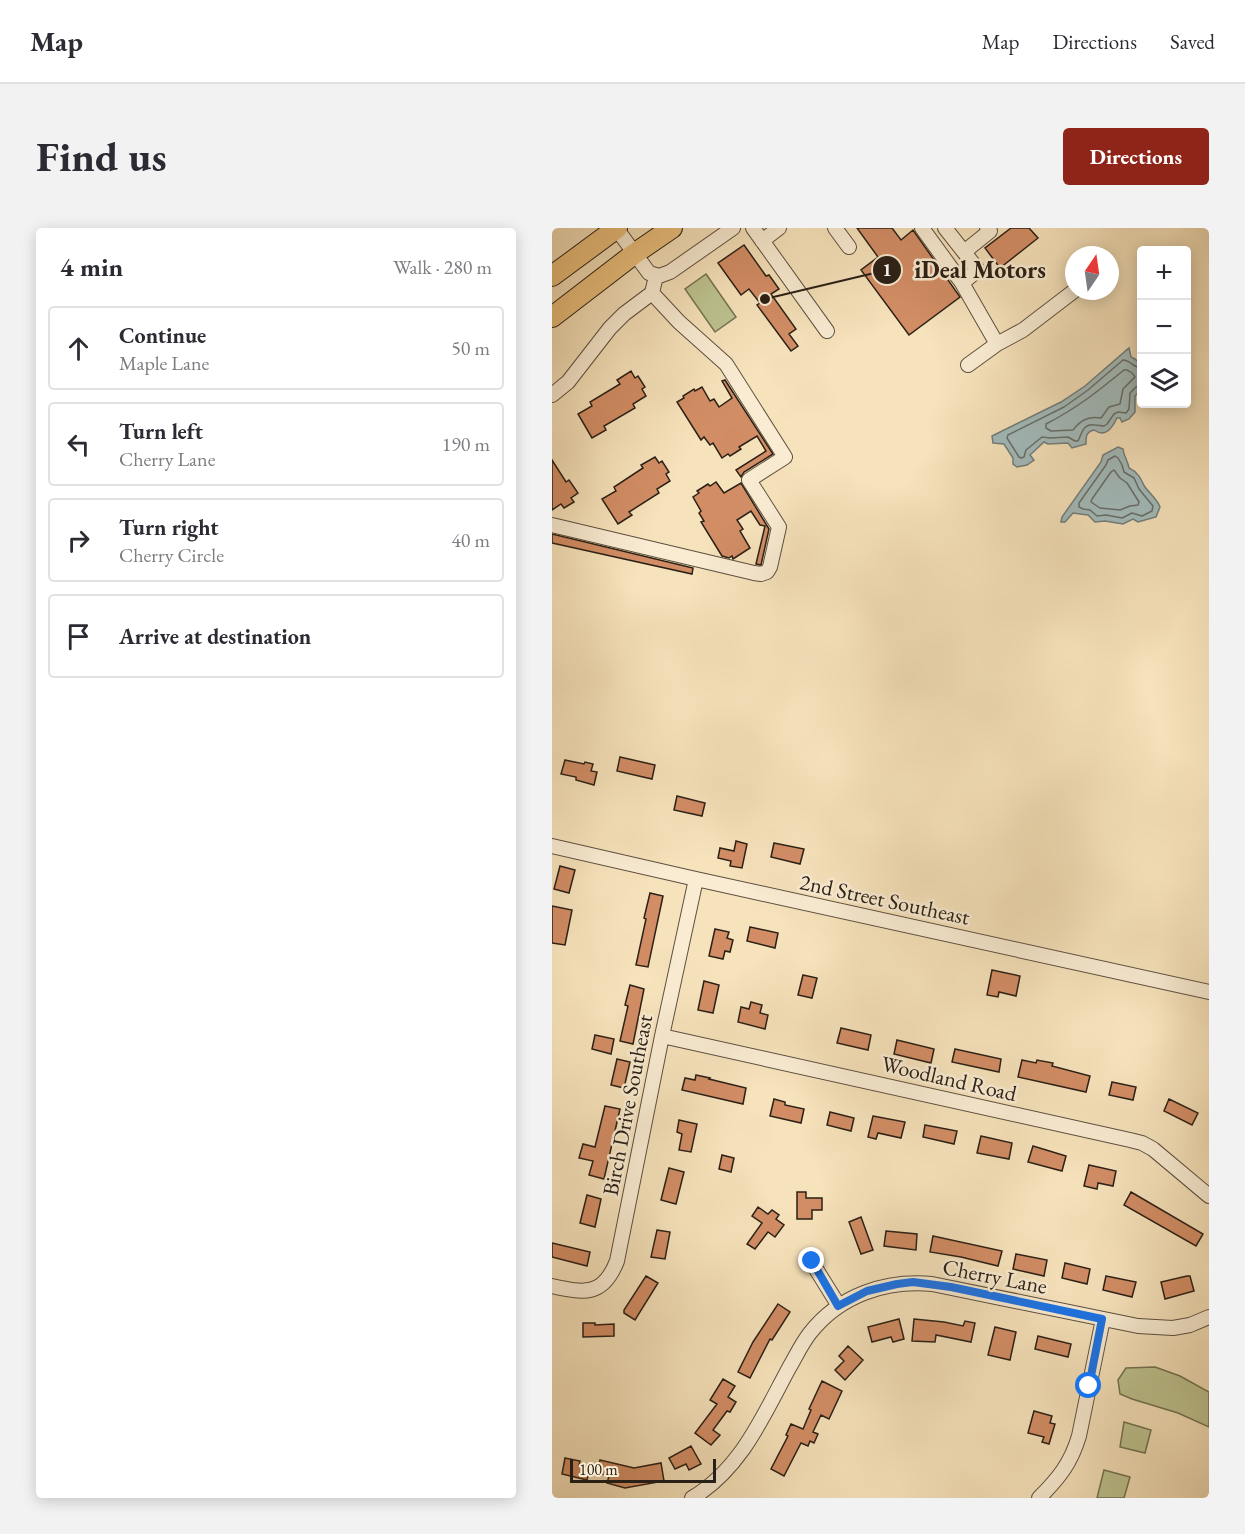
<!DOCTYPE html>
<meta charset="utf-8">
<style>
body{margin:0;font-family:"EB Garamond",serif;background:#f2f2f3;color:#2b2b33}
.controls{position:absolute;right:18px;top:18px;display:grid;overflow:hidden;border-radius:6px;box-shadow:0 3px 15px #0003}
.controls button{width:54px;height:54px;display:grid;place-items:center;padding:0;border:0;border-bottom:2px solid #e1e1e2;background:#fff;color:#2b2b33;font:30px sans-serif}
.compass{position:absolute;left:513px;top:18px;width:54px;height:54px;border-radius:50%;background:#fff;box-shadow:0 3px 15px #0003;rotate:13deg}
.scale{position:absolute;left:18px;bottom:15px;width:146px;box-sizing:border-box;padding-left:6px;border:3px solid #2a2016;border-top:0;font-size:16px;line-height:21px;white-space:nowrap;color:#2a2016;-webkit-text-stroke:4px #f9ecd3;paint-order:stroke}
.stop{position:absolute;width:18px;height:18px;margin:-14px;border:4px solid #1a73e8;border-radius:50%;background:#fff}
.stop.end{background:#1a73e8;border-color:#fff;box-shadow:0 2px 6px #0008}
.list{margin:0;padding:0;list-style:none}
h2{display:flex;justify-content:space-between;align-items:center;height:78px;margin:0;padding:0 24px;font-size:26px}
h2 small{font-size:20px;font-weight:400;color:#7c7c81}
.list li{display:grid;grid-template-columns:39px 1fr auto;gap:18px;align-items:center;box-sizing:border-box;height:84px;margin:0 12px 12px;padding:0 12px;border:2px solid #e1e1e2;border-radius:6px}
.list b{display:block;font-size:22px;white-space:nowrap}
.list p{margin:0;font-size:20px;white-space:nowrap;color:#7c7c81}
.list em{font-size:20px;font-style:normal;color:#7c7c81}
.icon{flex:none;width:33px;height:33px;fill:none;stroke:currentColor;stroke-width:2;stroke-linecap:round;stroke-linejoin:round}
.map{position:relative;flex:none;width:657px;height:1270px;overflow:hidden;border-radius:6px}
header{display:flex;align-items:center;gap:36px;box-sizing:border-box;height:84px;padding:0 30px;background:#fff;border-bottom:2px solid #e1e1e2}
header strong{font-size:28px}
nav{display:flex;gap:33px;margin-inline-start:auto;font-size:21px}
.intro{display:flex;align-items:center;justify-content:space-between;box-sizing:border-box;height:144px;padding:0 36px}
h1{margin:0;font-size:42px}
.button{padding:15px 27px;border-radius:6px;background:#8f2418;color:#fff;font-size:21px;font-weight:700}
main{display:flex;gap:36px;padding:0 36px}
aside{flex:1;background:#fff;border-radius:6px;box-shadow:0 3px 15px #0003}
.map>svg:first-child{display:block}
</style>
<header>
<strong>Map</strong>
<nav><a>Map</a><a>Directions</a><a>Saved</a></nav>
</header>
<div class="intro"><h1>Find us</h1><a class="button">Directions</a></div>
<main>
<aside>
<h2>4 min<small>Walk · 280 m</small></h2>
<ul class="list">
<li><svg class="icon" aria-label="ahead" viewBox="0 0 24 24"><path d="M12 20V5M6 11l6-6 6 6"/></svg><div><b>Continue</b><p>Maple Lane</p></div><em>50 m</em></li>
<li><svg class="icon" aria-label="left" viewBox="0 0 24 24"><path d="M17 20v-9H6M10 6l-5 5 5 5"/></svg><div><b>Turn left</b><p>Cherry Lane</p></div><em>190 m</em></li>
<li><svg class="icon" aria-label="right" viewBox="0 0 24 24"><path d="M7 20v-9h11M14 6l5 5-5 5"/></svg><div><b>Turn right</b><p>Cherry Circle</p></div><em>40 m</em></li>
<li><svg class="icon" aria-label="arrive" viewBox="0 0 24 24"><path d="M6 21V4h12l-3 4 3 4H6"/></svg><div><b>Arrive at destination</b></div></li>
</ul>
</aside>
<div class="map">
<svg width="657" height="1270" viewBox="0 0 657 1270">
<rect width="100%" height="100%" fill="#f6e2bb"/>
<filter id="stains"><feTurbulence type="fractalNoise" baseFrequency=".00333" numOctaves="4"/><feColorMatrix values="0 0 0 0 .2 0 0 0 0 .09 0 0 0 0 .02 0 0 0 .5 -.17"/></filter>
<radialGradient id="worn" r=".72"><stop offset=".6" stop-color="#630" stop-opacity="0"/><stop offset="1" stop-color="#630" stop-opacity=".3"/></radialGradient>
<!-- green -->
<path fill="#bdc390" stroke="#747253" stroke-width="1.5" d="M154,46L184,89L163,104L133,61Z
M603,1139L628,1148L657,1164V1199L626,1185L580,1171L568,1166L566,1152L574,1140Z
M572,1194L599,1202L593,1225L568,1219Z
M552,1242L578,1249L572,1270H545Z"/>
<!-- water -->
<path fill="#a2bbbc" stroke="#727d7a" stroke-width="1.5" d="M577,120L579,129C593,134 590,149 589,162L583,168V184L577,191L570,194L568,190H565C560,200 554,210 542,202C534,204 534,208 534,216L520,220L516,215L496,216L492,214L478,227L482,232L475,237L465,239L461,236V230L452,216L441,215L440,208L509,174L533,158Z
M566,219L571,221C572,229 576,233 577,240C581,242 582,242 585,246C589,249 590,255 593,259C598,266 605,271 608,279L604,289L586,294L581,291L571,296L553,293L543,294L536,287L521,285L513,294H509L510,289L549,234L551,227Z"/>
<g fill="none" stroke-linecap="round" stroke-linejoin="round">
<!-- shore -->
<path stroke="#666e69" stroke-width="1.5" d="M590,140C582,140 578,132 571,132L536,162L512,179L456,207L455,210L467,229L469,230L472,229L474,222L490,209L498,210L516,209L523,213H526C530,205 531,195 543,197C546,197 549,198 552,198L555,196L562,186L566,184L574,185L577,181L578,165L584,159L590,158
M572,142C576,141 582,146 583,149L571,161L568,176L557,179L549,190C536,188 529,192 521,202L499,203L494,200V196C525,180 545,164 572,142Z
M563,228L566,230L570,237L572,244L582,250L587,261L601,278L600,283L590,288L580,285L570,290L554,287L545,288L538,282L531,281L527,279V275L554,237L556,232Z
M562,242L568,250L575,255L587,274L586,277L578,278L568,282L548,280L539,274L540,271L559,244Z"/>
</g>
<!-- building -->
<path fill="#d28d65" stroke="#2a2016" stroke-width="1.5" d="M305,0H340L349,12L361,2L408,69L357,107L309,42L326,29Z
M459,0H477L486,10L448,40L433,20Z
M192,17L214,48L217,47L227,61L219,66L244,101L237,106L246,118L239,123L205,77L208,75L197,61L189,67L166,35Z
M79,143L83,150L86,148L93,159L90,161L94,168L81,176L83,180L52,198L54,202L40,210L26,186L40,178L38,174L68,156L65,152Z
M173,152L221,226L192,244L189,249L184,242L214,223L205,208L187,219L189,221L178,228L176,226L170,230L161,215L158,217L152,209L149,212L125,174L132,170L131,168L142,161L143,163L150,159L158,173L162,171L167,179L180,170L170,153Z
M103,229L107,235L110,233L117,244L114,246L118,253L105,261L107,265L77,284L80,287L66,296L50,271L64,263L62,259L91,240L89,237Z
M0,232L14,254L17,252L26,265L19,270L22,274L12,280L9,276L0,282Z
M164,254L172,265L189,255L217,301L209,337L204,336L213,298L208,297L199,283L185,292L191,301L188,303L198,320L181,331L180,328L177,330L170,328L149,294L152,293L147,285L149,283L141,269L147,265L145,263L156,256L158,258Z
M0,306L141,340L140,346L0,315Z
M68,529L103,537L100,551L65,543Z
M13,532L32,536L33,534L41,536L39,543L45,544L42,557L24,552V549L9,546Z
M125,568L153,575L150,588L122,582Z
M184,613L195,616L190,640L178,638L179,633L166,630L168,620L182,623Z
M222,615L252,621L248,636L219,629Z
M8,638L23,642L17,665L2,661Z
M98,665L111,668L96,739L84,737L94,691L92,690Z
M0,678L20,682L13,717L0,715Z
M198,699L226,705L223,720L195,713Z
M163,701L177,704L175,710L181,712L178,724L173,723L171,731L157,728Z
M440,742L468,748L464,768L447,764L446,769L435,767Z
M251,747L265,750L260,770L246,767Z
M152,753L167,757L161,785L146,782Z
M78,757L92,761L81,816L68,813L76,778L73,777Z
M199,774L210,777L208,785L216,787L213,801L186,794L189,779L197,781Z
M289,800L319,807L316,822L285,815Z
M43,807L62,811L59,826L40,821Z
M345,812L382,821L379,835L342,826Z
M403,821L449,831L447,844L400,834Z
M65,831L78,834L72,860L59,857Z
M470,832L484,835L485,832L501,835L500,838L538,848L534,864L466,849Z
M144,847L158,850L157,851L194,860L191,876L130,862L133,850L143,852Z
M560,854L584,859L581,872L557,867Z
M222,871L233,874V877L252,881L249,895L218,888Z
M617,871L646,885L640,897L612,883Z
M53,878L68,881L52,951L37,947L41,933L27,930L31,916L43,919Z
M278,884L302,890L299,903L275,897Z
M321,888L353,894L349,910L326,905L324,911L316,909Z
M127,892L145,896L139,924L127,922L130,906L125,904Z
M373,897L405,903L402,916L371,909Z
M429,908L460,915L457,931L425,925Z
M481,918L514,928L510,943L476,934Z
M170,927L182,930L179,944L167,941Z
M537,937L564,943L561,958L546,955L545,961L532,958Z
M117,940L132,944L124,976L109,972Z
M245,964H254V970H270V982H260V991H245Z
M579,964L651,1006L644,1018L572,977Z
M35,967L49,971L43,999L28,995Z
M206,979L216,986L220,982L227,987L224,991L232,997L223,1009L216,1004L203,1021L195,1016L210,995L200,988Z
M309,989L321,1022L309,1026L297,994Z
M105,1002L118,1004L113,1031L99,1029Z
M334,1003L365,1006L364,1022L332,1018Z
M381,1008L450,1023L446,1038L409,1029L378,1024Z
M0,1015L38,1024L35,1038L0,1029Z
M464,1026L495,1032L492,1048L461,1041Z
M513,1035L538,1041L535,1056L510,1050Z
M94,1048L106,1055L83,1092L72,1085V1082Z
M554,1048L584,1054L580,1069L551,1062Z
M635,1048H638L642,1063L613,1071L609,1054Z
M226,1076L238,1084L220,1112L218,1111L198,1150L186,1144L201,1114Z
M347,1091L352,1111L341,1114L339,1109L320,1114L316,1099Z
M362,1091L392,1094L411,1098L413,1093L423,1095L419,1114L384,1107L383,1114L360,1113Z
M31,1095H43V1097L62,1096V1108L31,1109Z
M443,1099L464,1104L458,1132L436,1127Z
M486,1108L519,1116L516,1129L483,1121Z
M296,1118L311,1132L293,1152L283,1142L292,1133L287,1128Z
M171,1151L183,1158L176,1169L184,1174L178,1184L175,1183L161,1202L168,1207L159,1217L143,1205L165,1176L158,1172Z
M270,1153L290,1163L277,1191L269,1187L261,1204L266,1206L262,1215L258,1213L256,1218L249,1215L232,1248L219,1241L236,1208L234,1207L239,1196L251,1201L259,1182L257,1181Z
M482,1183L500,1188L498,1195L503,1196L497,1216L490,1214L492,1209L476,1205Z
M139,1218L149,1236L137,1242L134,1236L123,1241L117,1230Z
M13,1230L28,1233L27,1237L38,1239L35,1252L10,1246Z
M48,1232L82,1240L109,1235L112,1253L73,1260L55,1255L57,1248L45,1245Z"/>
<g fill="none" stroke-linecap="round" stroke-linejoin="round">
<!-- minor casing -->
<g stroke="#5d503f" stroke-width="16">
<path id="minor" d="M64,0L97,45L107,48L118,44L181,0
M201,0L275,103
M283,0L297,19
M370,0L410,55L445,116L416,137
M393,0L412,24
M210,13L227,0
M410,55L426,42L412,24L438,3L435,0
M445,116L471,102L522,63
M0,167L16,154L58,100L72,86L100,65L104,48
M0,297L202,345L209,346L215,344L218,339L227,299L197,252L233,229L174,136L127,94L100,65
M0,618L144,651L657,764
M110,808L578,912L590,915L601,921L657,968
M259,1033L287,1078
M0,1058C32,1065 51,1069 65,1033L110,808L144,651
M140,1270C189,1241 211,1188 237,1140C244,1128 250,1115 258,1105C288,1067 333,1052 380,1056L586,1098L621,1100L638,1097L657,1089
M487,1270C507,1250 519,1235 527,1208L551,1091"/>
</g>
<!-- highway casing -->
<g stroke="#2a2016" stroke-width="22">
<path id="highway" d="M0,48L65,0
M0,89L82,26L120,0"/>
</g>
<!-- minor -->
<use href="#minor" stroke="#f9ecd3" stroke-width="14"/>
<!-- highway -->
<use href="#highway" stroke="#ebc17e" stroke-width="20"/>
</g>
<g fill="none" stroke-linecap="round" stroke-linejoin="round">
<!-- route -->
<path stroke="#1a73e8" stroke-width="8" d="M260,1033L286,1078L315,1063L345,1056L361,1054L399,1059L550,1091L537,1158"/>
</g>
<g text-anchor="middle" stroke-width="5" stroke-linejoin="round" paint-order="stroke">
<!-- street labels -->
<g font-size="22" fill="#2a2016" stroke="#f9ecd3">
<text transform="translate(333 671) rotate(12)" y="8">2nd Street Southeast</text>
<text transform="translate(397 850) rotate(13)" y="8">Woodland Road</text>
<text transform="translate(75 877) rotate(-79)" y="8">Birch Drive Southeast</text>
<text transform="translate(443 1048) rotate(11)" y="8">Cherry Lane</text>
</g>
</g>
<!-- callouts -->
<path fill="none" stroke="#2a2016" stroke-width="2" d="M213 71L335 42"/>
<g fill="#2a2016" stroke="#f9ecd3" stroke-width="2">
<circle cx="213" cy="71" r="6"/>
<circle cx="335" cy="42" r="15"/>
</g>
<g font-size="18" text-anchor="middle" font-weight="bold" fill="#fff">
<text x="335" y="48">1</text>
</g>
<g font-size="24" text-anchor="middle" font-weight="bold" fill="#2a2016" stroke="#f9ecd3" stroke-width="5" stroke-linejoin="round" paint-order="stroke">
<text x="428" y="50">iDeal Motors</text>
</g>
<rect width="100%" height="100%" filter="url(#stains)"/>
<rect width="100%" height="100%" fill="url(#worn)"/>
</svg>
<div class="controls">
<button>+</button>
<button>−</button>
<button><svg class="icon" aria-label="layers" viewBox="0 0 24 24"><path d="M12 4l9 5-9 5-9-5zM3 14l9 5 9-5"/></svg></button>
</div>
<svg class="compass" viewBox="-18 -18 36 36"><path d="M0-13l5 13h-10z" fill="#e53935"/><path d="M0 13l5-13h-10z" fill="#7c7c81"/></svg>
<div class="scale">100 m</div>
<div class="stop" style="left:537px;top:1158px"></div>
<div class="stop end" style="left:260px;top:1033px"></div>
</div>
</main>
